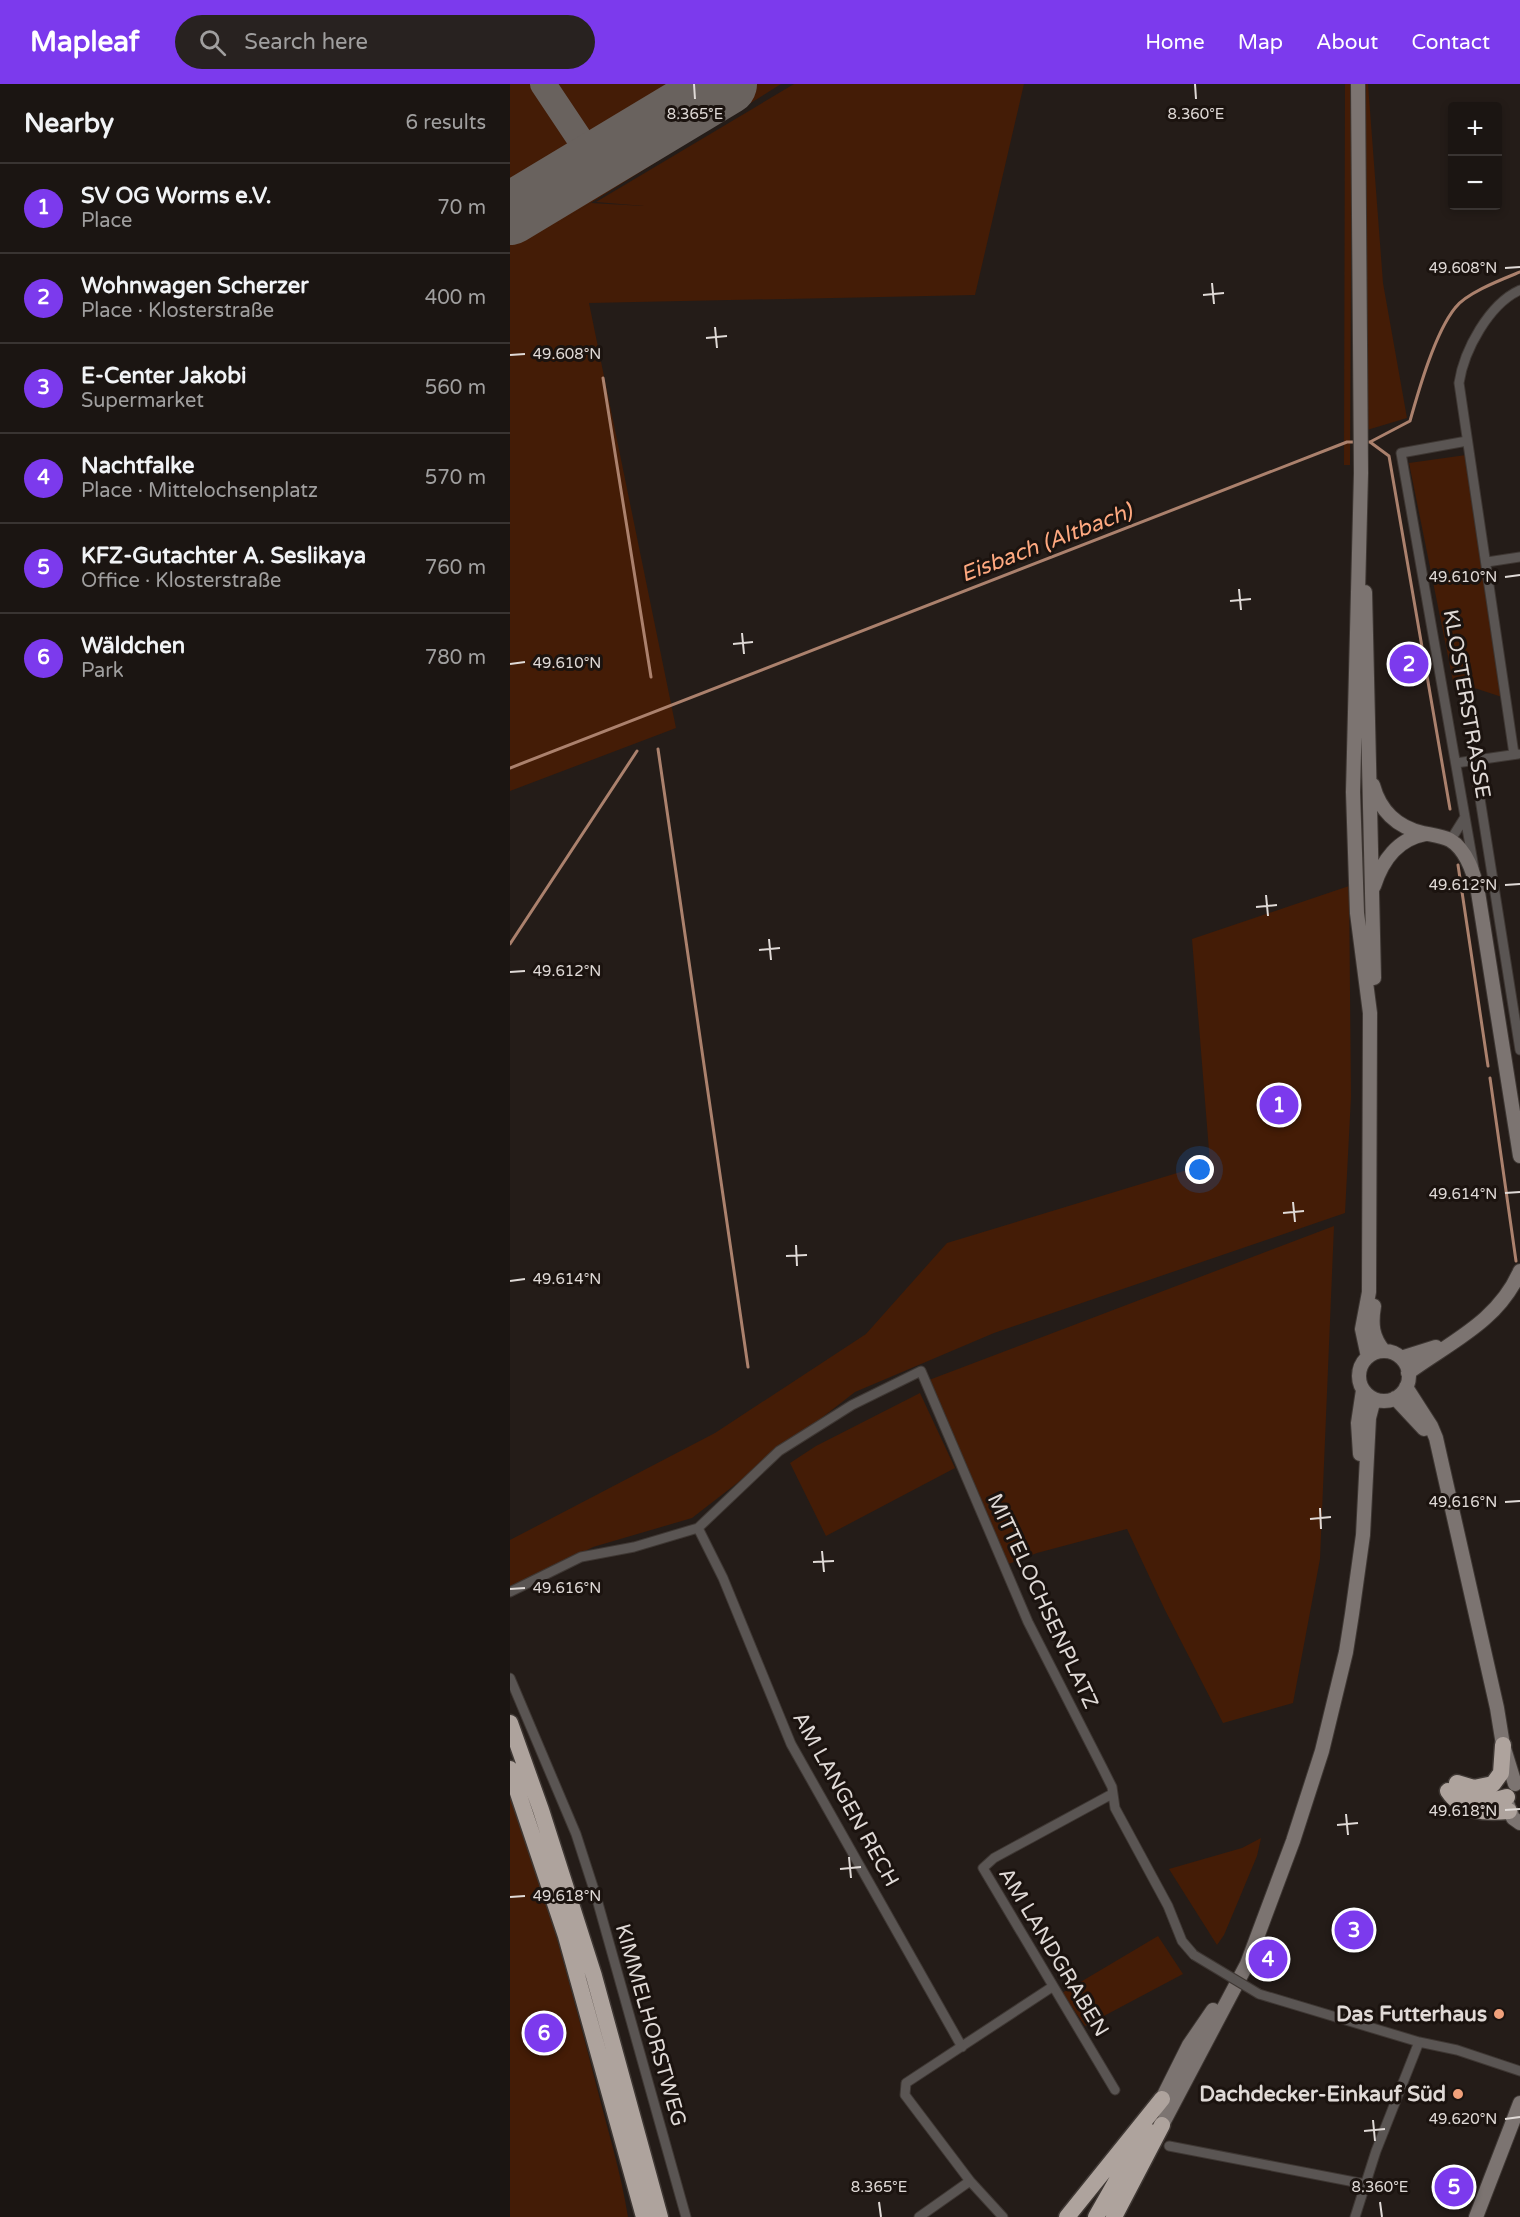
<!DOCTYPE html>
<meta charset="utf-8">
<style>
body{margin:0;font-family:"Varela Round",sans-serif;background:#282220;color:#f1f3f6}
.controls{position:absolute;right:18px;top:18px;display:grid;overflow:hidden;border-radius:6px;box-shadow:0 3px 9px #0003}
.controls button{width:54px;height:54px;display:grid;place-items:center;padding:0;border:0;border-bottom:2px solid #393432;background:#1b1512;color:#f1f3f6;font:30px sans-serif}
.you{position:absolute;left:690px;top:1086px;width:21px;height:21px;margin:-15px;border:4px solid #fff;border-radius:50%;background:#1a73e8;box-shadow:0 0 0 9px #1a73e833}
.badge{display:grid;place-items:center;width:39px;height:39px;border-radius:50%;background:#7c3aed;color:#fff;font-size:20px;font-weight:700}
.pin{position:absolute;translate:-50% -50%;border:3px solid #fff;box-shadow:0 2px 6px #0006}
.list{margin:0;padding:0;list-style:none}
h2{display:flex;justify-content:space-between;align-items:center;height:78px;margin:0;padding:0 24px;font-size:26px}
h2 small{font-size:20px;font-weight:400;color:#a09f9f}
.list li{display:grid;grid-template-columns:39px 1fr auto;gap:18px;align-items:center;box-sizing:border-box;height:90px;padding:0 24px;border-top:2px solid #393432}
.list b{display:block;font-size:22px;white-space:nowrap}
.list p{margin:0;font-size:20px;white-space:nowrap;color:#a09f9f}
.list em{font-size:20px;font-style:normal;color:#a09f9f}
.icon{flex:none;width:33px;height:33px;fill:none;stroke:currentColor;stroke-width:2;stroke-linecap:round;stroke-linejoin:round}
.map{position:relative;flex:none;width:1010px;height:2133px;overflow:hidden}
header{display:flex;align-items:center;gap:36px;box-sizing:border-box;height:84px;padding:0 30px;background:#7c3aed;color:#fff}
header strong{font-size:28px}
nav{display:flex;gap:33px;margin-inline-start:auto;font-size:21px}
.search{width:420px;height:54px;background:#282220;display:flex;align-items:center;gap:15px;box-sizing:border-box;padding:0 21px;border-radius:33px;color:#a09f9f;font-size:22px}
main{display:flex}
aside{flex:1;background:#1b1512}
.map>svg:first-child{display:block}
</style>
<header>
<strong>Mapleaf</strong>
<div class="search"><svg class="icon" aria-label="search" viewBox="0 0 24 24"><circle cx="10" cy="10" r="6"/><path d="M15 15l6 6"/></svg>Search here</div>
<nav><a>Home</a><a>Map</a><a>About</a><a>Contact</a></nav>
</header>
<main>
<aside>
<h2>Nearby<small>6 results</small></h2>
<ul class="list">
<li><span class="badge">1</span><div><b>SV OG Worms e.V.</b><p>Place</p></div><em>70 m</em></li>
<li><span class="badge">2</span><div><b>Wohnwagen Scherzer</b><p>Place · Klosterstraße</p></div><em>400 m</em></li>
<li><span class="badge">3</span><div><b>E-Center Jakobi</b><p>Supermarket</p></div><em>560 m</em></li>
<li><span class="badge">4</span><div><b>Nachtfalke</b><p>Place · Mittelochsenplatz</p></div><em>570 m</em></li>
<li><span class="badge">5</span><div><b>KFZ-Gutachter A. Seslikaya</b><p>Office · Klosterstraße</p></div><em>760 m</em></li>
<li><span class="badge">6</span><div><b>Wäldchen</b><p>Park</p></div><em>780 m</em></li>
</ul>
</aside>
<div class="map">
<svg width="1010" height="2133" viewBox="0 0 1010 2133">
<rect width="100%" height="100%" fill="#241c18"/>
<!-- green -->
<path fill="#441c06" d="M0,0H271L47,140L81,119L134,122L86,118L284,0H514L465,211L79,219L166,644L0,707Z
M835,0H842L840,381H834Z
M854,0H858L873,199L897,334L857,346Z
M956,371L992,613L943,597L899,379Z
M839,802L841,1013L835,1129L484,1249L345,1308L182,1434L83,1463L0,1506V1456L205,1349L356,1250L437,1159L700,1079L682,855Z
M824,1142L810,1475L783,1619L713,1639L655,1526L617,1445L527,1469L496,1481L419,1296Z
M410,1309L445,1384L316,1452L280,1379L306,1362Z
M0,1701C33,1800 60,1899 86,2000C97,2044 111,2088 118,2133H0Z
M751,1754L747,1772L714,1851L707,1861L659,1785L732,1764Z
M648,1852L673,1890L575,1942L552,1909Z"/>
<g fill="none" stroke-linecap="round" stroke-linejoin="round">
<!-- stream -->
<path stroke="#ab816d" stroke-width="3" d="M93,294L141,593
M854,358H860L900,337C909,305 925,249 945,224C956,209 993,195 1010,188
M860,358L879,372L940,725
M148,665L238,1283
M0,684L837,358H848
M948,781L978,982
M0,860L127,667
M980,994L1006,1177"/>
<!-- taxiway -->
<path stroke="#69625e" stroke-width="26" d="M33,0L85,78"/>
<!-- runway -->
<path stroke="#69625e" stroke-width="62" d="M0,130L216,0"/>
<!-- street casing -->
<g stroke="#3e3733" stroke-width="11">
<path id="street" d="M957,357L891,369L964,784
M977,478L1010,473
M1004,670L949,299C954,266 979,220 1010,206
M964,677L1010,966
M946,679L1008,670
M940,757L955,733
M188,1444L213,1494L281,1660L452,1963
M0,1508L71,1473L124,1463L188,1444L269,1367L342,1321L411,1287L518,1538L592,1683L602,1703L605,1724L658,1822L672,1857L684,1871
M0,1594L66,1750L86,1812L176,2133
M602,1710L484,1774L473,1784L605,2006
M749,1910L909,1958L947,1966L1010,1987
M659,2062L855,2100
M409,2133L460,2097
M493,2133L460,2097L395,2011L396,1999L542,1903
M845,2133L866,2067L909,1958"/>
</g>
<!-- secondary casing -->
<g stroke="#3e3733" stroke-width="16">
<path id="secondary" d="M848,0L851,389L843,708L847,829L860,929L859,1208L852,1245L858,1273
M855,508L864,894
M863,701C870,727 887,743 913,749C922,751 932,752 940,756C957,766 964,790 968,808L1010,1072
M864,802C872,777 888,755 915,750
M864,1222C861,1240 862,1253 874,1267
M849 1292a25 25 0 1 1 50 0a25 25 0 1 1-50 0Z
M891,1274L926,1263
M898,1289C940,1258 988,1238 1010,1187
M896,1303L921,1342L926,1354L987,1624L993,1661L1005,1700
M885,1314L914,1345
M850,1370L848,1339L853,1306
M997,1719L1003,1734L1010,1739
M652,2015L679,1961L703,1926
M652,2041L737,1880L783,1757L812,1667L836,1568L842,1530L853,1451L859,1334L864,1315
M966,2133L1010,2019"/>
</g>
<!-- highway casing -->
<g stroke="#3e3733" stroke-width="19">
<path id="highway" d="M0,1639L31,1726L84,1892L150,2133
M0,1685L56,1852L134,2133
M947,1699L964,1704L983,1700L991,1689L993,1661
M950,1702C962,1719 980,1718 997,1713
M938,1707C953,1729 975,1729 999,1727
M557,2133L652,2015
M586,2133L636,2045
M604,2133L652,2041"/>
</g>
<!-- street -->
<use href="#street" stroke="#5a5553" stroke-width="9"/>
<!-- secondary -->
<use href="#secondary" stroke="#7c7471" stroke-width="14"/>
<!-- highway -->
<use href="#highway" stroke="#aea39d" stroke-width="16"/>
<!-- street-bridge casing -->
<g stroke="#3e3733" stroke-width="11" stroke-linecap="butt">
<path id="street-bridge" d="M684,1871L749,1910"/>
</g>
<!-- street-bridge -->
<use href="#street-bridge" stroke="#5a5553" stroke-width="9"/>
</g>
<!-- ticks -->
<path fill="none" stroke="#e0dad7" stroke-width="2" d="M184,0L185,15M685,0L686,15M995,184L1010,183M702,199L704,220M693,211L714,209M205,243L207,264M196,254L217,252M0,271L15,270M995,493L1010,491M729,505L731,526M720,517L741,515M232,549L234,570M223,560L243,558M0,580L15,578M995,801L1010,800M756,811L758,832M746,823L767,821M259,855L261,876M249,866L270,864M0,888L15,887M995,1109L1010,1108M783,1118L785,1138M773,1129L794,1127M286,1161L287,1182M276,1172L297,1171M0,1197L15,1195M995,1418L1010,1417M810,1424L811,1445M800,1435L821,1433M312,1467L314,1488M303,1478L324,1477M0,1505L15,1504M995,1726L1010,1725M836,1730L838,1751M827,1741L848,1739M339,1773L341,1794M330,1785L351,1783M0,1813L15,1812M995,2035L1010,2033M863,2036L865,2057M854,2047L875,2045M369,2118L371,2133M870,2118L872,2133"/>
<!-- markers -->
<g fill="#f1a17b" stroke="#1b130f" stroke-width="2">
<circle cx="989" cy="1930" r="6"/>
<circle cx="948" cy="2010" r="6"/>
</g>
<g text-anchor="middle" stroke-width="6" stroke-linejoin="round" paint-order="stroke">
<!-- street labels -->
<g font-size="21" fill="#e0dad7" stroke="#1b130f">
<text transform="translate(957 620) rotate(80)" y="7">KLOSTERSTRASSE</text>
<text transform="translate(533 1517) rotate(65)" y="7">MITTELOCHSENPLATZ</text>
<text transform="translate(336 1715) rotate(61)" y="7">AM LANGEN RECH</text>
<text transform="translate(544 1868) rotate(59)" y="7">AM LANDGRABEN</text>
<text transform="translate(141 1941) rotate(74)" y="7">KIMMELHORSTWEG</text>
</g>
<!-- poi labels -->
<g font-size="21" font-weight="bold" fill="#e0dad7" stroke="#1b130f" text-anchor="end">
<text x="977" y="1937">Das Futterhaus</text>
<text x="936" y="2017">Dachdecker-Einkauf Süd</text>
</g>
<!-- water labels -->
<g font-size="22" font-style="italic" fill="#ffa980" stroke="#1b130f">
<text transform="translate(536 458) rotate(-21)" y="8">Eisbach (Altbach)</text>
</g>
</g>
<g font-size="15" text-anchor="middle" fill="#e0dad7" stroke="#1b130f" stroke-width="6" stroke-linejoin="round" paint-order="stroke">
<text x="185" y="35">8.365°E</text>
<text x="686" y="35">8.360°E</text>
<text x="953" y="189">49.608°N</text>
<text x="57" y="275">49.608°N</text>
<text x="953" y="498">49.610°N</text>
<text x="57" y="584">49.610°N</text>
<text x="953" y="806">49.612°N</text>
<text x="57" y="892">49.612°N</text>
<text x="953" y="1115">49.614°N</text>
<text x="57" y="1200">49.614°N</text>
<text x="953" y="1423">49.616°N</text>
<text x="57" y="1509">49.616°N</text>
<text x="953" y="1732">49.618°N</text>
<text x="57" y="1817">49.618°N</text>
<text x="953" y="2040">49.620°N</text>
<text x="369" y="2108">8.365°E</text>
<text x="870" y="2108">8.360°E</text>
</g>
</svg>
<div class="controls">
<button>+</button>
<button>−</button>
</div>
<div class="you"></div>
<div class="pin badge" style="left:769px;top:1021px">1</div>
<div class="pin badge" style="left:899px;top:580px">2</div>
<div class="pin badge" style="left:844px;top:1846px">3</div>
<div class="pin badge" style="left:758px;top:1875px">4</div>
<div class="pin badge" style="left:944px;top:2103px">5</div>
<div class="pin badge" style="left:34px;top:1949px">6</div>
</div>
</main>
